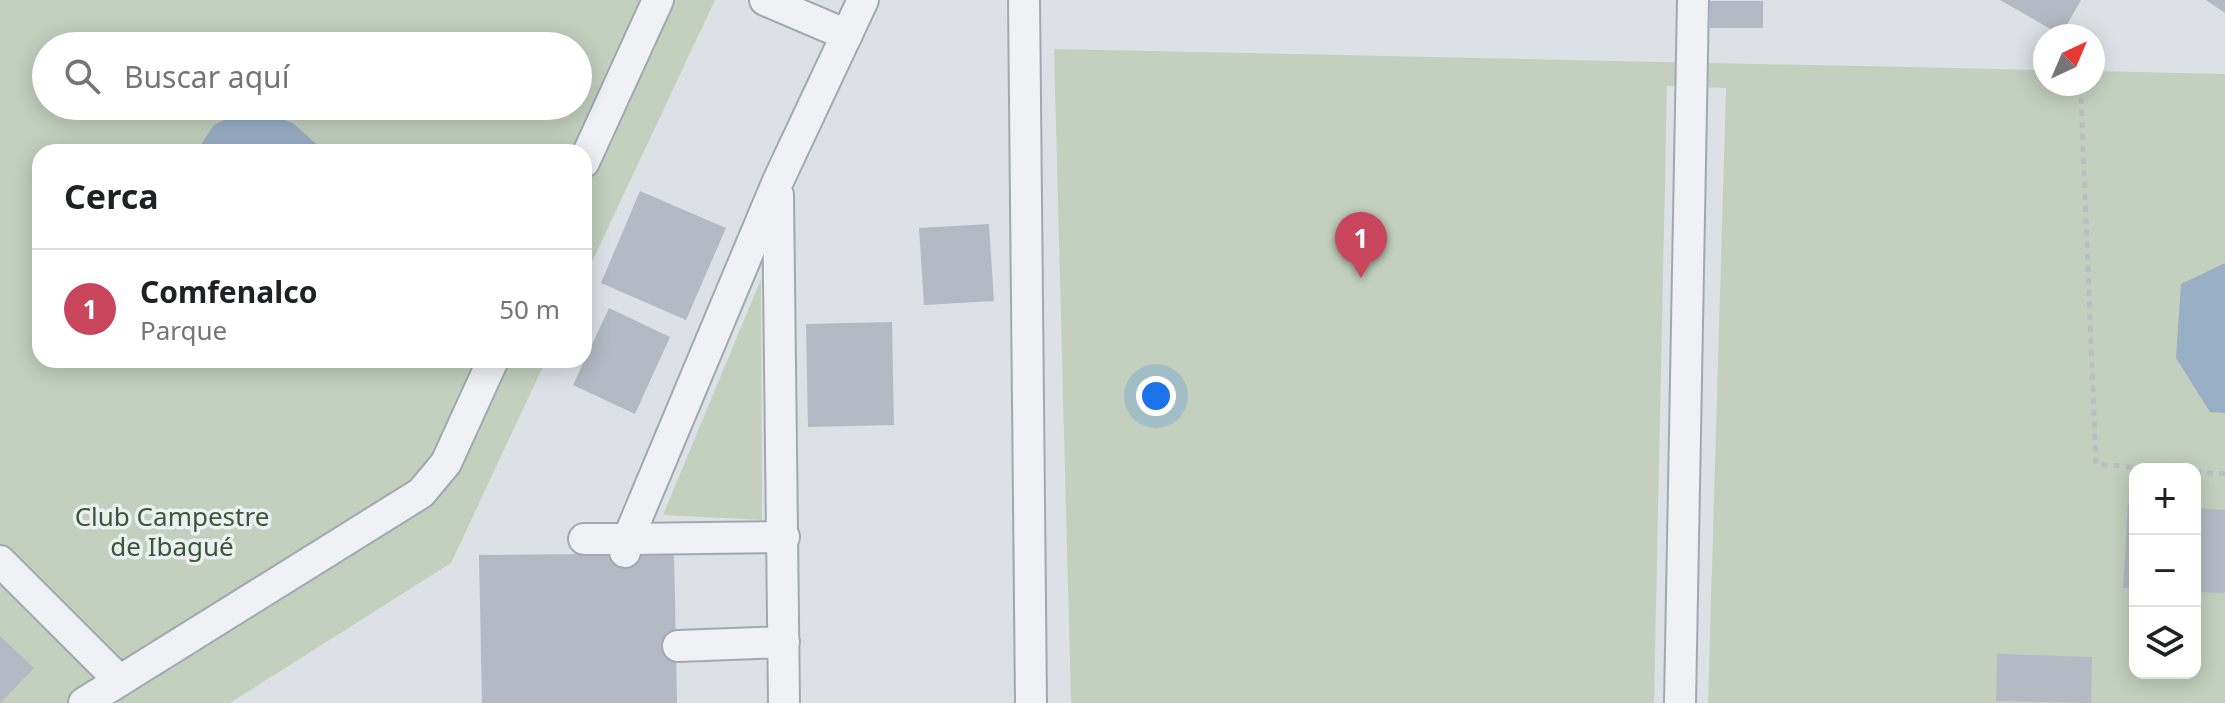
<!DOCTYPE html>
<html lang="es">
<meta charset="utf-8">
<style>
body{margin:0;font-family:"Noto Sans",sans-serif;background:#f6f6f6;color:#202124}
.controls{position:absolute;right:24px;bottom:24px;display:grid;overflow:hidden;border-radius:16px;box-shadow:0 4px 20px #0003}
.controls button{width:72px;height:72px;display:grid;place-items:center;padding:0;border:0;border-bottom:2px solid #e0e0e0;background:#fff;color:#202124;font:40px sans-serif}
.compass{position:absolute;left:2033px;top:24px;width:72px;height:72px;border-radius:50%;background:#fff;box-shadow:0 4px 20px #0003;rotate:44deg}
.you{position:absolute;left:1156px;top:396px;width:28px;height:28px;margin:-20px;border:6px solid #fff;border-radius:50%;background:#1a73e8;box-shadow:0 0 0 12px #1a73e833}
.badge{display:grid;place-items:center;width:52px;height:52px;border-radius:50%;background:#c8455b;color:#fff;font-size:26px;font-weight:700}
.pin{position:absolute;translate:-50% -66px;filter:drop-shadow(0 2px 4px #0008)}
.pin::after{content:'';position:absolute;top:42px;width:28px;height:24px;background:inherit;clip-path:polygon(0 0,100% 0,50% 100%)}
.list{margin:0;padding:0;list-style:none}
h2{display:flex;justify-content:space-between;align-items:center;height:104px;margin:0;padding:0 32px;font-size:34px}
h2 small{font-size:26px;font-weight:400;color:#757577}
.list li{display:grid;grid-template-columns:52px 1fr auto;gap:24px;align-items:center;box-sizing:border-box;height:120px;padding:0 32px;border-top:2px solid #e0e0e0}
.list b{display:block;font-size:30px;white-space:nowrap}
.list p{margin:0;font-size:26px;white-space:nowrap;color:#757577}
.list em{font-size:26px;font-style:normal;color:#757577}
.icon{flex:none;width:44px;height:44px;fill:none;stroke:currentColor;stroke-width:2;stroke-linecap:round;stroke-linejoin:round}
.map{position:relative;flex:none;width:2225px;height:703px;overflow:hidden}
.search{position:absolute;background:#fff;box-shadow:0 4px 20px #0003;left:32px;top:32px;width:560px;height:88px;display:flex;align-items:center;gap:20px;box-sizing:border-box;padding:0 28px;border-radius:44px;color:#757577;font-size:30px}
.panel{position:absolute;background:#fff;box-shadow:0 4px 20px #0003;left:32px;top:144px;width:560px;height:224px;border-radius:24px}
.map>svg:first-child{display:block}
</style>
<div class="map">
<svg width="2225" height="703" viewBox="0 0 2225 703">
<rect width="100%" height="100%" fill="#dde1e6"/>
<!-- green -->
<path fill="#c3d0be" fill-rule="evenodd" d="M0,0H715L584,279V152H40V360H546L451,563L230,703H0ZM46,46H578V106H46Z
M1054,49L2045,70V84H2093V71L2225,74V703H1708L1726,88L1667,86L1654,703H1071ZM2135,469H2195V673H2135Z
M761,279L762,520L663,515Z"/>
<!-- water -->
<path fill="#99afc5" d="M252,106L294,124L325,152H196L214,125Z
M2225,263V413L2210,412L2176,358L2181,284Z"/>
<!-- building -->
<path fill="#b4bac3" d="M2000,0H2081L2061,35Z
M2206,0H2225V13Z
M1710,1H1763V28H1710Z
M640,191L726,228L686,320L601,283Z
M989,224L994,301L924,305L919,228Z
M609,308L670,337L635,414L573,385Z
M892,322L894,425L808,427L806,324Z
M2128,504H2135V588H2123Z
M2195,508L2225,510V593L2195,592Z
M674,553L677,703H482L479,555Z
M0,636L34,668L1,703H0Z
M1997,654L2092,657L2091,703L1996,701Z"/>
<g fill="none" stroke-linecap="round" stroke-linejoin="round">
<!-- minor casing -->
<g stroke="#a3a8b0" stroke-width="34">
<path id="minor" d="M765,0L847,35
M1024,0L1031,703
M584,162L658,0
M778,195L784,703
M784,537L628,539L778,181L863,0
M584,539H628L625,552
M0,561L119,680
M678,646L784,642
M84,703L421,493L446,463L493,360
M1680,703L1693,0"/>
</g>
<!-- path -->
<path stroke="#bbbfc5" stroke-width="5" stroke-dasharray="6 6" stroke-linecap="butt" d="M2081,98L2096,464L2156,469
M2195,472L2225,474"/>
<!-- minor -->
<use href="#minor" stroke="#eff1f5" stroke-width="30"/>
</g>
<g text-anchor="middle" stroke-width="7" stroke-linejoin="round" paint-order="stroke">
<!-- park labels -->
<g font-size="26" fill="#3c5735" stroke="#eceff4">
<text x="172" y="526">Club Campestre<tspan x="172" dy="30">de Ibagué</tspan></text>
</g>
</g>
</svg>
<div class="controls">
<button>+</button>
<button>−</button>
<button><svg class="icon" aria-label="layers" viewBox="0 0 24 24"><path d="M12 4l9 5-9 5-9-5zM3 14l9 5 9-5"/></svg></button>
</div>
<svg class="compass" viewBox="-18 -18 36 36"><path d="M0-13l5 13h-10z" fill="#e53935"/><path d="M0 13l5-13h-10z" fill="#757577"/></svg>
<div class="you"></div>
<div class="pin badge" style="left:1361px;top:278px">1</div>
<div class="search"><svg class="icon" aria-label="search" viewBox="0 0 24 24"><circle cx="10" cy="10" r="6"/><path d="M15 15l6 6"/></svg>Buscar aquí</div>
<section class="panel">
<h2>Cerca<small></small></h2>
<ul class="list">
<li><span class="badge">1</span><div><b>Comfenalco</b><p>Parque</p></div><em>50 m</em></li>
</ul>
</section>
</div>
